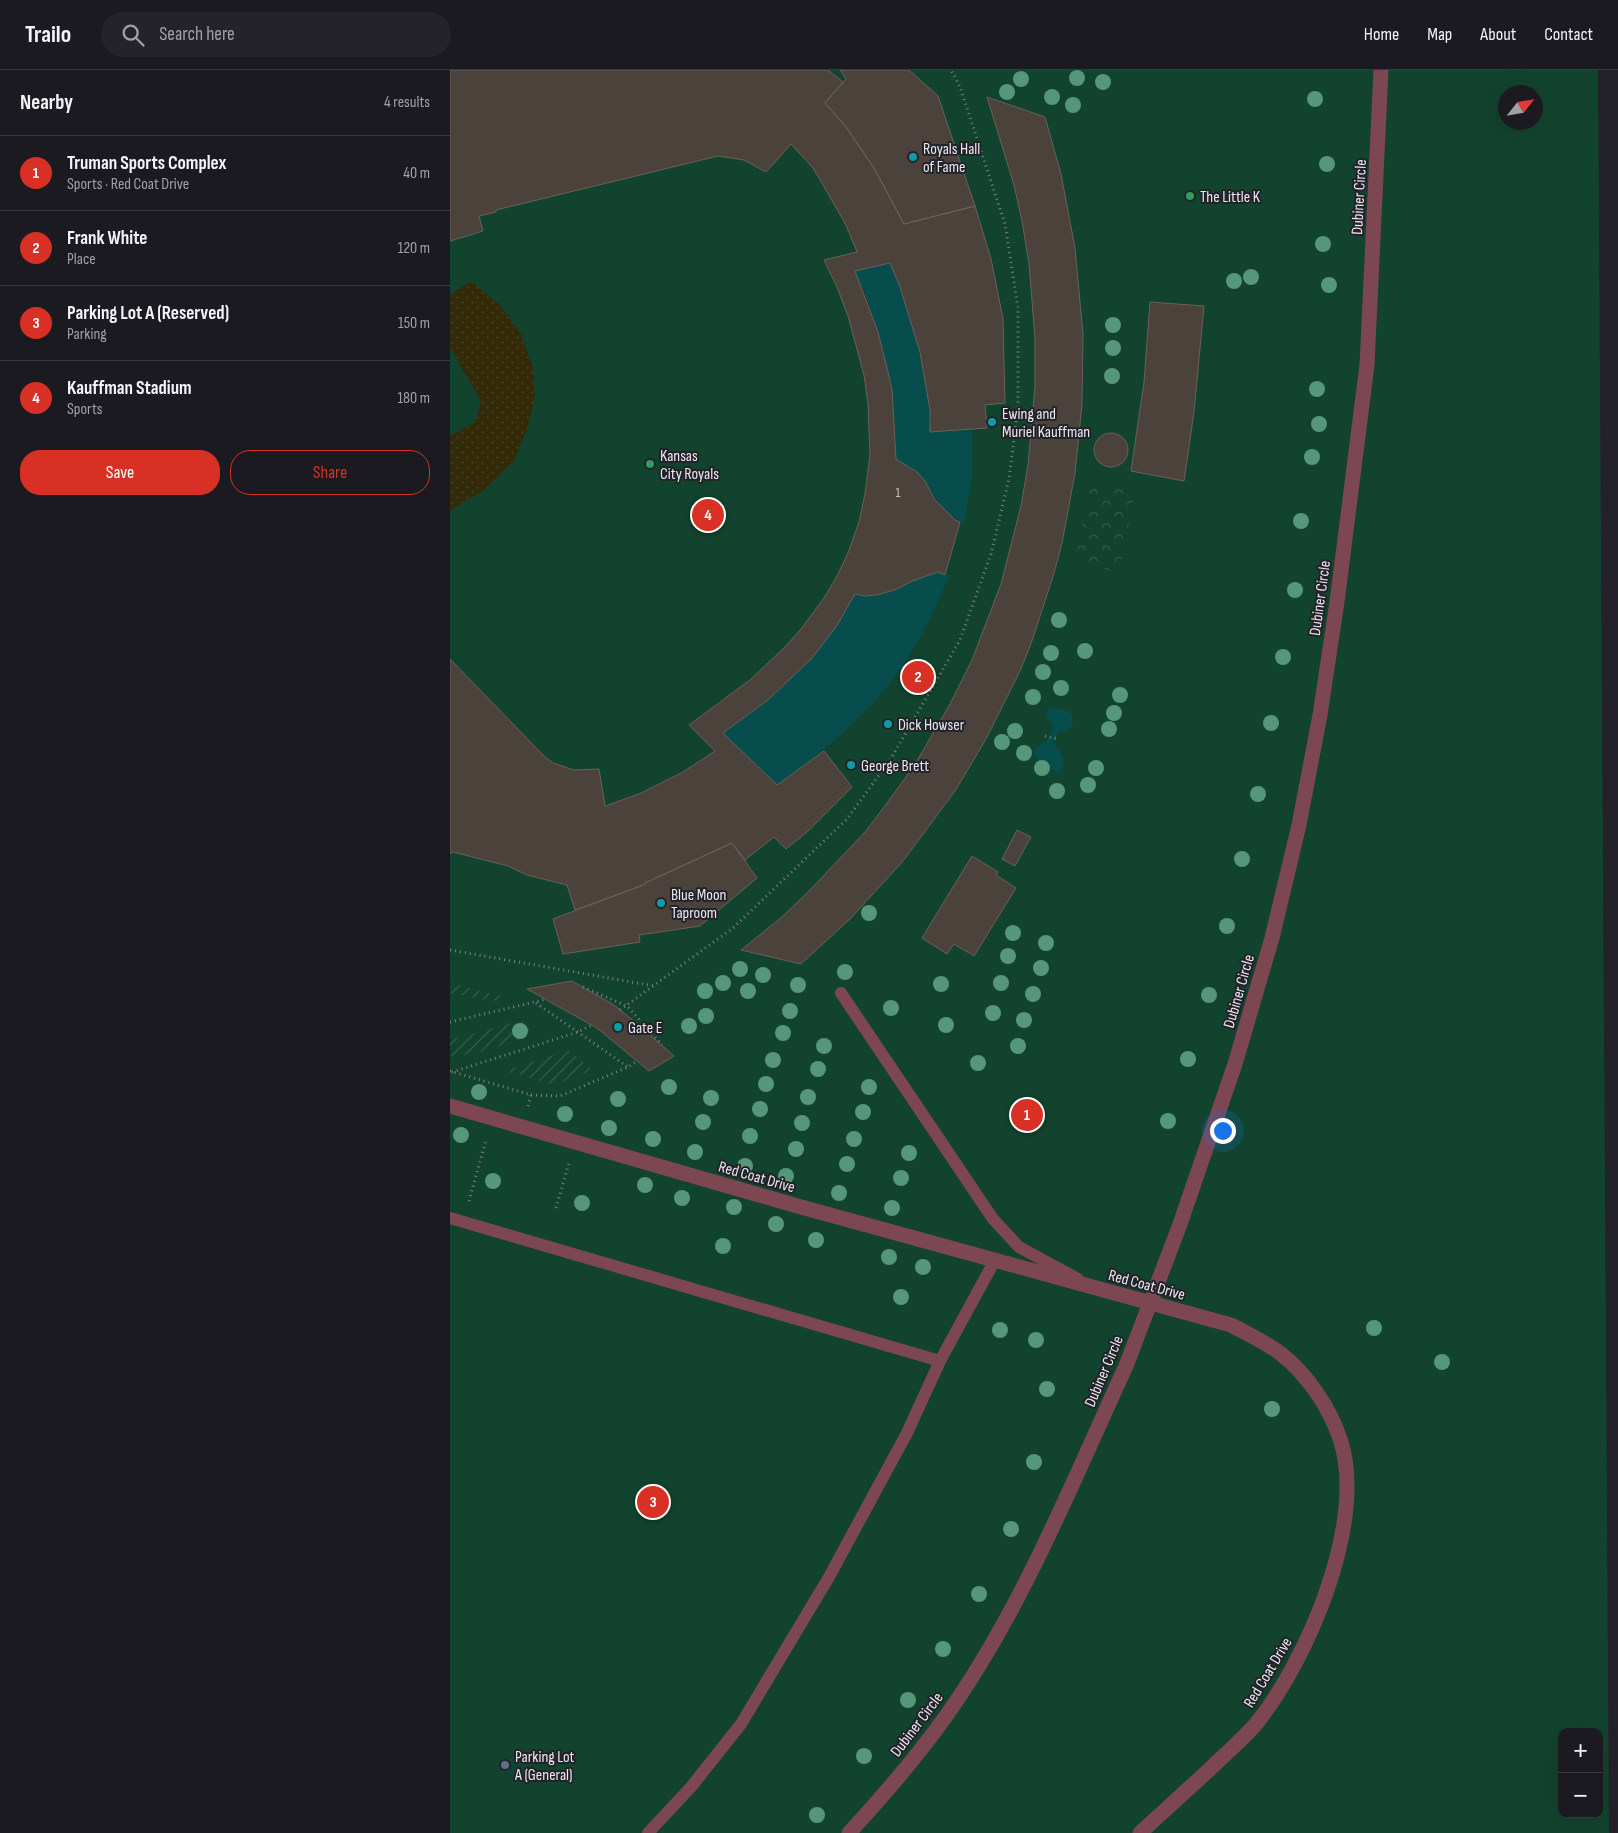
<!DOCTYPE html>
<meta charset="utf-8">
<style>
body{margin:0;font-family:"Sofia Sans Condensed",sans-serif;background:#232329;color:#f1f3f6}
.controls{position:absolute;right:15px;bottom:15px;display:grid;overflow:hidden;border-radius:10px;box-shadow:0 5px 20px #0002}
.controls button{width:45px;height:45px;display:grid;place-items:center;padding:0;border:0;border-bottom:1px solid #38383e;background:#1a1a20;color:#f1f3f6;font:25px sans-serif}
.compass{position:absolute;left:1048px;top:15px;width:45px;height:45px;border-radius:50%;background:#1a1a20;box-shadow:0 5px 20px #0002;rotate:59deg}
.you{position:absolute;left:772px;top:1060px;width:18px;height:18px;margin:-12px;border:4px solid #fff;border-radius:50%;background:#1a73e8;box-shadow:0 0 0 8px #1a73e833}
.badge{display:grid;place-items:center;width:32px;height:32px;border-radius:50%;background:#d93025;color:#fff;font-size:16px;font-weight:700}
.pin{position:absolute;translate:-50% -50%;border:2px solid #fff;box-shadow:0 1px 5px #0006}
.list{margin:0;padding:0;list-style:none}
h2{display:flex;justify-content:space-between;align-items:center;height:65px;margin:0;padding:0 20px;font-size:21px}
h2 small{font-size:16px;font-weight:400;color:#9fa1a5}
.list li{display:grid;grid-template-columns:32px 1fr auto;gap:15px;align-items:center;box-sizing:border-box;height:75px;padding:0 20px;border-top:1px solid #38383e}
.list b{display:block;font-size:19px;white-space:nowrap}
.list p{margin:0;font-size:16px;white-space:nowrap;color:#9fa1a5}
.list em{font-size:16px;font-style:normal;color:#9fa1a5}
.actions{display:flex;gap:10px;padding:15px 20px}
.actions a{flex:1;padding:11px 0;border:1px solid #d93025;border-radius:20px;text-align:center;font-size:18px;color:#d93025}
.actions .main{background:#d93025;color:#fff}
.icon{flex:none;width:28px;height:28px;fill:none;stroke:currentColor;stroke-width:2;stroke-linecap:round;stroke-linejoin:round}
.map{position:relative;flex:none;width:1168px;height:1763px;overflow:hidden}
header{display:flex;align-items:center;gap:30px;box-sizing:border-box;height:70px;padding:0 25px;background:#1a1a20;border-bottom:1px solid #38383e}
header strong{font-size:24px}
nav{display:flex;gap:28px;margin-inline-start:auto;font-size:18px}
.search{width:350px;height:45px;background:#232329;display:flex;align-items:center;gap:12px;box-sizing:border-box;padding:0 18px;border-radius:28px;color:#9fa1a5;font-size:19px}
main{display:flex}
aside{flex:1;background:#1a1a20}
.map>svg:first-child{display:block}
</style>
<header>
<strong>Trailo</strong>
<div class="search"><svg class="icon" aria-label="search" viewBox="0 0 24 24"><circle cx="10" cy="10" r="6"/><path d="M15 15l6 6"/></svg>Search here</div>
<nav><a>Home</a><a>Map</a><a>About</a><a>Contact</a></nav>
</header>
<main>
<aside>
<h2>Nearby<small>4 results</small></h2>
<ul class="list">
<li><span class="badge">1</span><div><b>Truman Sports Complex</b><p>Sports · Red Coat Drive</p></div><em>40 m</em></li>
<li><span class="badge">2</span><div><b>Frank White</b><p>Place</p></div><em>120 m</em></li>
<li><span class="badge">3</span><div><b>Parking Lot A (Reserved)</b><p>Parking</p></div><em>150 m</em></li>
<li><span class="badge">4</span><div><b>Kauffman Stadium</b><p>Sports</p></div><em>180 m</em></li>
</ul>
<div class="actions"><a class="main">Save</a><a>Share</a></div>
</aside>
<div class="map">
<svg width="1168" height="1763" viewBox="0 0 1168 1763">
<defs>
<pattern id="sand-dots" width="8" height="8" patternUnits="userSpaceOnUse" patternTransform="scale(1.25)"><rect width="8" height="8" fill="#322a09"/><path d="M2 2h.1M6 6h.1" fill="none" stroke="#463f21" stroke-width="1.8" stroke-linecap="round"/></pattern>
<pattern id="park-crowns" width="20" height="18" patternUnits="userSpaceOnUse" patternTransform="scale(1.25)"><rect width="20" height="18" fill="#12432e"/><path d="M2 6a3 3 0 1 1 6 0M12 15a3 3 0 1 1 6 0" fill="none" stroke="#345e4d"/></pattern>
<pattern id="garden-furrows" width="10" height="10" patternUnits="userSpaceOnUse" patternTransform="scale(1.25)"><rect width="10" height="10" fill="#12432e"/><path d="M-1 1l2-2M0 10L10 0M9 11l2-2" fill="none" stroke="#345e4d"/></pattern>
</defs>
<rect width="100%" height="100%" fill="#23222a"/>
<!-- grass -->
<path fill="#12432e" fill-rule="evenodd" d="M0,0H1148L1159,1763H0ZM1056,22H1086V52H1056ZM1112,1662H1149V1744H1112Z"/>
<!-- sand -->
<path fill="url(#sand-dots)" d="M21,211L50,235L71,264L83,298L85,326L78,357L64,391L34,420L0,441V366L25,352L31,332L0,277V225Z"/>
<!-- park -->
<path fill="url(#park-crowns)" d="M641,413L686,419L669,503L625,491Z"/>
<!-- garden -->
<path fill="url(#garden-furrows)" d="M0,913L55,927L43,931L0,923Z
M71,950L84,964C69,969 11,991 0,986V970Z
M118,980L143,1000L104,1015L54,1001Z"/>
<!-- water -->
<path fill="#074d4e" d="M440,193C462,247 478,303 481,362L522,360V405L514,453C487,444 485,418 467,402C461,396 453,393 446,389C446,323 433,261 405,201Z
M488,502L499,507C484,539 470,572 449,601C416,648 373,682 327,715L273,663C330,623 371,586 405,524L415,526L427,525L447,519L462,511Z
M601,638H606L620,642L623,648C624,660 618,661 609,661L603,673C609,678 611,684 614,691L612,700L608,702L592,695L583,683C590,670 599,675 603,657L596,645L598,640Z"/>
<!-- building -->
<path fill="#4b423c" stroke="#6a615a" d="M0,0H378L393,12L375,33L396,57L424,98L454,154L525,136L541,189L553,249L555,333L535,335L537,358L480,362V340L470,282L450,217L440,193L405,201L428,262L438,302L442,320L446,389L467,402L475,411L485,430L505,450L510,452L495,505L488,502L462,511L447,519L427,525L415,526L405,524L386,557L362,588L319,629L273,663L327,715L374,681L402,717L357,762L336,779L324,767L295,790L282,773L195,813L196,814L125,840L117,815L77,805L58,796L3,782L0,784V589L94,686L103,693L124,700L149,699L155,736L189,724L233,702L265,681L239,655L300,610L336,576L351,559L374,528L386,508L398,483L409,452L415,424L420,385L418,334L414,305L398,246L387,217L374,190L407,182L396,155L373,115L363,98L341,74L316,102L294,90L268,86L46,140V142L29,146L33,161L0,171Z
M390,0H459L488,26L525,136L454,154L424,98L396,57L375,33L396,9Z
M537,27L595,47L611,104L625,178L633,264L632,334L625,403L612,473L604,503L583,568L571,599L536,669L505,721L453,791L401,848L351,894L291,880L332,847L360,820L416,761L440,729L464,696L500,634L522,590L551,514L571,436L578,395L585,316V268L579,194L572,151L564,115Z
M700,232L754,236L744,342L734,411L681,401L694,312Z
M644 380a17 17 0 1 1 34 0a17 17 0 1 1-34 0Z
M567,760L581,767L565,796L552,789Z
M282,773L307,808L250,856L189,865L190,872L113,884L103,849L196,814L195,813Z
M522,786L548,802L546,805L566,818L524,886L504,874L497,884L472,868Z
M122,911L164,935L190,956L224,986L199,1001L147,958L77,919Z"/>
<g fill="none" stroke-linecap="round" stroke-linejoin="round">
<!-- path -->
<path stroke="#7f7e85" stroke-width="3" stroke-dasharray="1 4" stroke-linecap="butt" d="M595,666L608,669
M0,880L204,916
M133,917L177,936L212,975
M86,933L178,997
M170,940L283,858L397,749L440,690L510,570L541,484L559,409L568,337V238L555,154L510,17L501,0
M0,952L97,929
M0,1001L81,1025L78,1036
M2,1002L128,962L142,955
M81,1025L110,1026L178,997L188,991
M19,1131L36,1070
M106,1138L119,1093"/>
<!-- service -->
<path stroke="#7d4752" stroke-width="12" d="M391,923L543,1149L569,1177L628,1209
M0,1148L490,1291L457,1363L379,1507L291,1654L241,1717L198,1763
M490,1291L545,1190"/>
<!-- minor -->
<path stroke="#7d4752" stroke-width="15" d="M0,1036L344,1135L781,1255C798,1264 815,1272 830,1283C857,1304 880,1338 890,1369C918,1450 857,1591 806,1654C792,1670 775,1684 760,1699C737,1720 713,1742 690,1763
M729,1157L785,994L822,868L849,755L870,645L887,532L917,295L931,0
M399,1763C433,1726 467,1687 496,1646C571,1541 622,1413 676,1296"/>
<!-- minor-bridge -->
<path stroke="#7d4752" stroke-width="15" d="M676,1296L729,1157"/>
</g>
<!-- trees -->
<g fill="#56967b">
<circle cx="627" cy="8" r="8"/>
<circle cx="571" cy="9" r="8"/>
<circle cx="653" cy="12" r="8"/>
<circle cx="557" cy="22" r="8"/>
<circle cx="602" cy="27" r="8"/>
<circle cx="865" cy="29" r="8"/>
<circle cx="623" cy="35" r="8"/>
<circle cx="877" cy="94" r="8"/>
<circle cx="873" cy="174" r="8"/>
<circle cx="801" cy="207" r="8"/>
<circle cx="784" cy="211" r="8"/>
<circle cx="879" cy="215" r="8"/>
<circle cx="663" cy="255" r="8"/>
<circle cx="663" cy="278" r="8"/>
<circle cx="662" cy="306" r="8"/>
<circle cx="867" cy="319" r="8"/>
<circle cx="869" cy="354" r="8"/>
<circle cx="862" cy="387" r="8"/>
<circle cx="851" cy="451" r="8"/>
<circle cx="845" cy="520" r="8"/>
<circle cx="609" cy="550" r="8"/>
<circle cx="635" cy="581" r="8"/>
<circle cx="601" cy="583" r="8"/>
<circle cx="833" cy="587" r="8"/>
<circle cx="593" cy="602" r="8"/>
<circle cx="611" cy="618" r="8"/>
<circle cx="670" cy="625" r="8"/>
<circle cx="583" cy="627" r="8"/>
<circle cx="664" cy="643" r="8"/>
<circle cx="821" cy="653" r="8"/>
<circle cx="659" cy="659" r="8"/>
<circle cx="565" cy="661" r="8"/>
<circle cx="552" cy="672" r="8"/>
<circle cx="574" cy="683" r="8"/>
<circle cx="592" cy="698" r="8"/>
<circle cx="646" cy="698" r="8"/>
<circle cx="638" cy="715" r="8"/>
<circle cx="607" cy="721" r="8"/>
<circle cx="808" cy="724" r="8"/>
<circle cx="792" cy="789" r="8"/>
<circle cx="419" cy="843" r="8"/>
<circle cx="777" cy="856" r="8"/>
<circle cx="563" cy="863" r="8"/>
<circle cx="596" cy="873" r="8"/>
<circle cx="558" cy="886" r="8"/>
<circle cx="591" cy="898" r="8"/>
<circle cx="290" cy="899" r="8"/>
<circle cx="395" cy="902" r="8"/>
<circle cx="313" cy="905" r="8"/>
<circle cx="273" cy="913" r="8"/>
<circle cx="551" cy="913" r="8"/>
<circle cx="491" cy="914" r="8"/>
<circle cx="348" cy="915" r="8"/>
<circle cx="255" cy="921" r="8"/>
<circle cx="298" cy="921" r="8"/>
<circle cx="583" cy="924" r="8"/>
<circle cx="759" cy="925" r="8"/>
<circle cx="441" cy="938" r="8"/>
<circle cx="340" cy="941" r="8"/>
<circle cx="543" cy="943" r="8"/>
<circle cx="256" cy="946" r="8"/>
<circle cx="574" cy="950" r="8"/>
<circle cx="496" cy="955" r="8"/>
<circle cx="239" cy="956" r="8"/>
<circle cx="70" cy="961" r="8"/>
<circle cx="333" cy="963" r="8"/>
<circle cx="374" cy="976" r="8"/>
<circle cx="568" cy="976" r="8"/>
<circle cx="738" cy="989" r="8"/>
<circle cx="323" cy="990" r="8"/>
<circle cx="528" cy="993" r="8"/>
<circle cx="368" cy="999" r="8"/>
<circle cx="316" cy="1014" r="8"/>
<circle cx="219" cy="1017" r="8"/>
<circle cx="419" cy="1017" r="8"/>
<circle cx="29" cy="1022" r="8"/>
<circle cx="358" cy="1027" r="8"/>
<circle cx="261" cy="1028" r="8"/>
<circle cx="168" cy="1029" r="8"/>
<circle cx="310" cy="1039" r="8"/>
<circle cx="413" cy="1042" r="8"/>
<circle cx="115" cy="1044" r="8"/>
<circle cx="718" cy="1051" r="8"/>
<circle cx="253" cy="1052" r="8"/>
<circle cx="352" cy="1053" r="8"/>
<circle cx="159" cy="1058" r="8"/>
<circle cx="11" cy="1065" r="8"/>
<circle cx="300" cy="1066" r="8"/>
<circle cx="203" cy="1069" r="8"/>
<circle cx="404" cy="1069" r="8"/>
<circle cx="346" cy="1079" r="8"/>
<circle cx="245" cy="1082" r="8"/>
<circle cx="459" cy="1083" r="8"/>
<circle cx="397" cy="1094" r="8"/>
<circle cx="295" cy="1096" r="8"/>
<circle cx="336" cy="1106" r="8"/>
<circle cx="451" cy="1108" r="8"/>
<circle cx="43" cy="1111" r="8"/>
<circle cx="195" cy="1115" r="8"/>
<circle cx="389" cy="1123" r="8"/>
<circle cx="232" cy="1128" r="8"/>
<circle cx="132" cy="1133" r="8"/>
<circle cx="284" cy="1137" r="8"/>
<circle cx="442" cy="1138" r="8"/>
<circle cx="326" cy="1154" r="8"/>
<circle cx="366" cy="1170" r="8"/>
<circle cx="273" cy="1176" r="8"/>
<circle cx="439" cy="1187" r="8"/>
<circle cx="473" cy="1197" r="8"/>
<circle cx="451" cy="1227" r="8"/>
<circle cx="924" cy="1258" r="8"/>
<circle cx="550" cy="1260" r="8"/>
<circle cx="586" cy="1270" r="8"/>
<circle cx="992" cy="1292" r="8"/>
<circle cx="597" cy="1319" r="8"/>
<circle cx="822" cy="1339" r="8"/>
<circle cx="584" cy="1392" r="8"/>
<circle cx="561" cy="1459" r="8"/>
<circle cx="529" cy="1524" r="8"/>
<circle cx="493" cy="1579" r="8"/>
<circle cx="458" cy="1630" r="8"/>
<circle cx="414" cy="1686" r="8"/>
<circle cx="367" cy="1745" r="8"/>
</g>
<!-- markers -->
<g fill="#0f9aa8" stroke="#23222a" stroke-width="2">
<circle cx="463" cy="87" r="5"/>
<circle cx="542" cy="352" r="5"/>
<circle cx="438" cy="654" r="5"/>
<circle cx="401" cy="695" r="5"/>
<circle cx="211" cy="833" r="5"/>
<circle cx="168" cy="957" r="5"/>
</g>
<g fill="#2e9e5b" stroke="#23222a" stroke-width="2">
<circle cx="740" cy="126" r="5"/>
<circle cx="200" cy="394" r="5"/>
</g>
<circle fill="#5c6f8a" stroke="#23222a" stroke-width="2" cx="55" cy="1695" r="5"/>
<g text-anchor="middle" stroke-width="4" stroke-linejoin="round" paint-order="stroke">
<!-- number labels -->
<g font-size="14" fill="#c2bfc2">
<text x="448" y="427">1</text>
</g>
<!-- poi labels -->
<g font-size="16" fill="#e9e9ee" stroke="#23222a" text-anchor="start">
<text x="473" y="84">Royals Hall<tspan x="473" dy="18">of Fame</tspan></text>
<text x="750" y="132">The Little K</text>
<text x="552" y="349">Ewing and<tspan x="552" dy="18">Muriel Kauffman</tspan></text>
<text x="210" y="391">Kansas<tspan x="210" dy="18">City Royals</tspan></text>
<text x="448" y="660">Dick Howser</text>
<text x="411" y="701">George Brett</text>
<text x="221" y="830">Blue Moon<tspan x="221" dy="18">Taproom</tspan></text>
<text x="178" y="963">Gate E</text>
<text x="65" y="1692">Parking Lot<tspan x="65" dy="18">A (General)</tspan></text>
</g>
<!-- street labels -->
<g font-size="16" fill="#e9e9ee" stroke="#23222a">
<text transform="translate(908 127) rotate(-87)" y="6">Dubiner Circle</text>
<text transform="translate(869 528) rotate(-82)" y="6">Dubiner Circle</text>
<text transform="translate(788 921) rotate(-74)" y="6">Dubiner Circle</text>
<text transform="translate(307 1106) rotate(16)" y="6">Red Coat Drive</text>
<text transform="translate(697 1214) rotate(15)" y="6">Red Coat Drive</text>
<text transform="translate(653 1301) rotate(-67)" y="6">Dubiner Circle</text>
<text transform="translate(817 1602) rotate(-59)" y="6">Red Coat Drive</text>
<text transform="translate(466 1654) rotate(-53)" y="6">Dubiner Circle</text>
</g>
</g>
</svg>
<div class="controls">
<button>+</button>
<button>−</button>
</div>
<svg class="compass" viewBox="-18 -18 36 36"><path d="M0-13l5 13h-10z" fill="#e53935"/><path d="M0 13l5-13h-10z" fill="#9fa1a5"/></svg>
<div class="you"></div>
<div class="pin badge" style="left:577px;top:1045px">1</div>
<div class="pin badge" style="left:468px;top:607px">2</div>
<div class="pin badge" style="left:203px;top:1432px">3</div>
<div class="pin badge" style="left:258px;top:445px">4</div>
</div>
</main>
